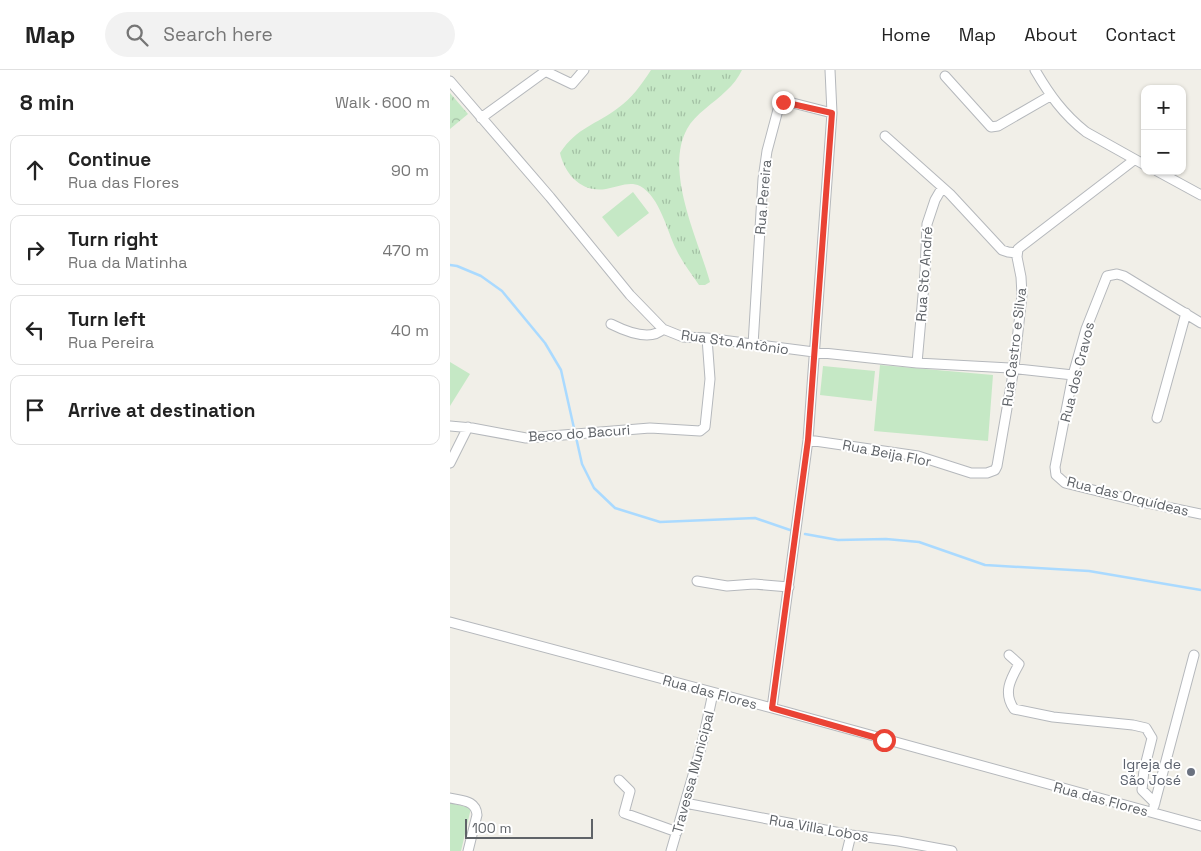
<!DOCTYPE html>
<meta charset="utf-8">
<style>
body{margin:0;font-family:"Space Grotesk",sans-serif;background:#f2f2f2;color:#222}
.controls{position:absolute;right:15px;top:15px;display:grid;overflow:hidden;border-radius:10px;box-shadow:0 1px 4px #0004}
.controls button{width:45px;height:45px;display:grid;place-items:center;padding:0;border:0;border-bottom:1px solid #e0e0e0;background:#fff;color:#222;font:25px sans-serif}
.scale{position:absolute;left:15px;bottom:12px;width:128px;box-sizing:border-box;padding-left:5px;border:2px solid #5f6368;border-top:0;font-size:14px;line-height:18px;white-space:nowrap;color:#5f6368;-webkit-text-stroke:4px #fff;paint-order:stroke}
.stop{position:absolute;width:15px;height:15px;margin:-11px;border:4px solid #ea4335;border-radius:50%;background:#fff}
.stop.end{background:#ea4335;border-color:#fff;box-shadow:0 1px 5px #0008}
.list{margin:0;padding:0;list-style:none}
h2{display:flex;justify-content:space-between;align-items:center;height:65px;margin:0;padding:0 20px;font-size:21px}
h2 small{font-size:16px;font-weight:400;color:#767676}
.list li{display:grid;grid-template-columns:32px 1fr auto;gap:15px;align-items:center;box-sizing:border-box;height:70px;margin:0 10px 10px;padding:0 10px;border:1px solid #e0e0e0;border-radius:10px}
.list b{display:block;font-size:19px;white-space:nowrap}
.list p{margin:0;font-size:16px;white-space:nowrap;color:#767676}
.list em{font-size:16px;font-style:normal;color:#767676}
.icon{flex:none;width:28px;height:28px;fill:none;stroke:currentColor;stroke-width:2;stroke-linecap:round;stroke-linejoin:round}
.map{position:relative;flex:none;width:751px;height:781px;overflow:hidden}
header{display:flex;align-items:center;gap:30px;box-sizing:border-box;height:70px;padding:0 25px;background:#fff;border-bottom:1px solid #e0e0e0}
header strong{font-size:24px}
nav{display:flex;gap:28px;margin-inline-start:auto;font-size:18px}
.search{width:350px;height:45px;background:#f2f2f2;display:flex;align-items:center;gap:12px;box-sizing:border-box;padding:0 18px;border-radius:28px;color:#767676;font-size:19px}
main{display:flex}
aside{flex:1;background:#fff}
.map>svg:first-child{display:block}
</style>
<header>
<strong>Map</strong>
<div class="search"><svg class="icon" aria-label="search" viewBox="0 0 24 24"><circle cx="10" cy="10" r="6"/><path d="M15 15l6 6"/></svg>Search here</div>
<nav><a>Home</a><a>Map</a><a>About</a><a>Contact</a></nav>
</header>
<main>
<aside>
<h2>8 min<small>Walk · 600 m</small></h2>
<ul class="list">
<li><svg class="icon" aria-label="ahead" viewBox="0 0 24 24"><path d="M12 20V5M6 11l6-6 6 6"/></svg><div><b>Continue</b><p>Rua das Flores</p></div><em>90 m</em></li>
<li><svg class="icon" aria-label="right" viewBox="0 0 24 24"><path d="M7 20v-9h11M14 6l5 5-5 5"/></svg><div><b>Turn right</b><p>Rua da Matinha</p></div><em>470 m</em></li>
<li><svg class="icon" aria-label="left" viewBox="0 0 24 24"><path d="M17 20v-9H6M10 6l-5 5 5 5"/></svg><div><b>Turn left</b><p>Rua Pereira</p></div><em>40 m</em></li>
<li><svg class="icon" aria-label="arrive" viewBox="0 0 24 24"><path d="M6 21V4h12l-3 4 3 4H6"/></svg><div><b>Arrive at destination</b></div></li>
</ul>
</aside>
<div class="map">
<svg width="751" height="781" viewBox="0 0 751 781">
<defs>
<pattern id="grass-tufts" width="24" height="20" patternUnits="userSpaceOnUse" patternTransform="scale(1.25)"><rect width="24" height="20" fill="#c5e8c5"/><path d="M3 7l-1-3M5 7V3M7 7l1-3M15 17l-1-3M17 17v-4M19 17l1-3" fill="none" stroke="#a3c0a4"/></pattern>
<pattern id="park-crowns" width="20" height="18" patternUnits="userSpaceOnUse" patternTransform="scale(1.25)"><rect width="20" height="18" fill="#c5e8c5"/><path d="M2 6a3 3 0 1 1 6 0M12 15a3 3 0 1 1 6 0" fill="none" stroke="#a3c0a4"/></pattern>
</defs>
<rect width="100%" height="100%" fill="#f1efe8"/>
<!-- grass -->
<path fill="url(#grass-tufts)" d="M201,0H292C288,8 283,15 276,21C264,33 245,44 237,59C214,101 248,169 260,212L255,215H249C241,203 232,192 226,179C217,161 210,127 190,116C179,111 168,117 156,119C132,123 115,105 110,83C127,57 146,55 168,38C181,29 192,14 201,0Z"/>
<!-- park -->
<path fill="url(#park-crowns)" d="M0,23L18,44L0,59Z"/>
<!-- pitch -->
<path fill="#c5e8c5" d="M183,122L199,143L168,167L152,147Z
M0,292L20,304L0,336Z
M430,295L543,305L538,371L424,361Z
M373,296L425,301L422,331L370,325Z
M0,733L21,738L11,781H0Z"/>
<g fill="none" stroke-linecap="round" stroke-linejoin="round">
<!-- stream -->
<path stroke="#aadaff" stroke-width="2.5" d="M0,195L7,196L31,206L52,221L95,273L111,300L132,394L144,418L165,438L210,452L305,448L340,460
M355,464L388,470L436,469L469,472L535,495L639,501L751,520"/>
<!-- minor casing -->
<g stroke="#b5b8bc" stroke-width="11">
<path id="minor" d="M585,0C599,24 613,44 636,62L695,95
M495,6L541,57L548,56L600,26
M0,11L100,127L180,225L213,259L233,267L257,268L364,282L467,293L560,298L623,305
M31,48L93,3L97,2L122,14L134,0
M435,66L500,124L552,180L558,182L567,183
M707,101L751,125
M751,253L674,206L667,204L657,206L636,259L623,305L605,397L606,405L615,413L688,431L751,444
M161,254C175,261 200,272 213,259
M303,275L313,109L317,81L329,36L333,32L335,31L382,43
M467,293L475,203L477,154L485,130L492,118
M707,348L736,243
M0,356L22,358L76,368L200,358L250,361L255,357L260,309L257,268
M358,370L468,386L521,403H537L545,400L547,396L564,298L572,225L571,207L567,187L568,179L684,90
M0,393L18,357
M247,511L277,516L304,514L339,517
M0,552L322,638L751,756
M559,585L569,594C560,610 553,623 564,639L603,647L683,655L696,658L702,668L694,700L692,720L705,733
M322,638L358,370L382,43L380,0
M169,710L180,721L174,743L227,762
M0,728C12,731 26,730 27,745L18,781
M235,733L401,765L448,771L502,781
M704,736L744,585
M221,781L252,674L263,623
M397,781L401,765"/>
</g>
<!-- minor -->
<use href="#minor" stroke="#fff" stroke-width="9"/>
</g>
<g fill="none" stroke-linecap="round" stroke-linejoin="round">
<!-- route -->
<path stroke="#ea4335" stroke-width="6" d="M333,32L382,43L358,370L322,638L434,670"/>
</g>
<!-- markers -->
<circle fill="#6b7280" stroke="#fff" stroke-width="2" cx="741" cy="702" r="5"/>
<g text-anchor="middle" stroke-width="4" stroke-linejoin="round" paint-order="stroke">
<!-- street labels -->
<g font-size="14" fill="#5f6368" stroke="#fff">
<text transform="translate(313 127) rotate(-85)" y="5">Rua Pereira</text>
<text transform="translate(474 204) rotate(-86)" y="5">Rua Sto André</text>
<text transform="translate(285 272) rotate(8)" y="5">Rua Sto Antônio</text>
<text transform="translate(564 277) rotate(-83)" y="5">Rua Castro e Silva</text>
<text transform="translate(627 302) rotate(-76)" y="5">Rua dos Cravos</text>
<text transform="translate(129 363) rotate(-4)" y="5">Beco do Bacuri</text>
<text transform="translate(437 383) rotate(11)" y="5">Rua Beija Flor</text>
<text transform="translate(678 426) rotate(14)" y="5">Rua das Orquídeas</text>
<text transform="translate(260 622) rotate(15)" y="5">Rua das Flores</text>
<text transform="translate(243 702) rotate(-75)" y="5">Travessa Municipal</text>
<text transform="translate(651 729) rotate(15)" y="5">Rua das Flores</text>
<text transform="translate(369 758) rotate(10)" y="5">Rua Villa Lobos</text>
</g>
<!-- worship labels -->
<g font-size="14" fill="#5b616d" stroke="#fff" text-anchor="end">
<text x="731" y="699">Igreja de<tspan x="731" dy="16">São José</tspan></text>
</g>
</g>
</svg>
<div class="controls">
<button>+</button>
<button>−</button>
</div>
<div class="scale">100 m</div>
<div class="stop" style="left:434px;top:670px"></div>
<div class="stop end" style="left:333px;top:32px"></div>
</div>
</main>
